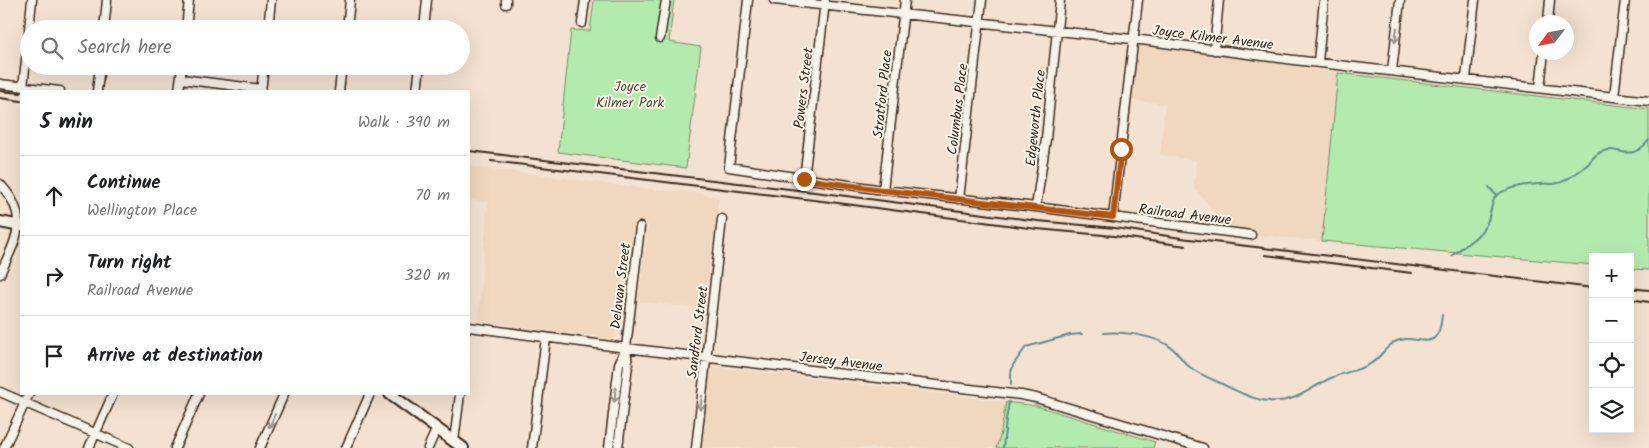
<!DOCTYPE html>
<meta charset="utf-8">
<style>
body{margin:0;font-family:Kalam,sans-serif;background:#f6f6f6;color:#202124}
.controls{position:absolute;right:15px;bottom:15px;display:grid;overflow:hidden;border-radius:0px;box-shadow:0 5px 20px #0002}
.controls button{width:45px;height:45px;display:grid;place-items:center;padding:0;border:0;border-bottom:1px solid #e0e0e0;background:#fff;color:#202124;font:25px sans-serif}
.compass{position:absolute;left:1529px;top:15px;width:45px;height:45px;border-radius:50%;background:#fff;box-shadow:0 5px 20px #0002;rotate:238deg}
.stop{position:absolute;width:15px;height:15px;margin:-11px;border:4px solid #b45309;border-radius:50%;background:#fff}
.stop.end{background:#b45309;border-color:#fff;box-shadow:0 1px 5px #0008}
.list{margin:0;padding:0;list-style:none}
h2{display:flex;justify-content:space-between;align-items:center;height:65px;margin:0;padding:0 20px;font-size:21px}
h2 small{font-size:16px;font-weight:400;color:#757577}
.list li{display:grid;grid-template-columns:32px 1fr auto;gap:15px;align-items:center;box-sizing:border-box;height:80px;padding:0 20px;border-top:1px solid #e0e0e0}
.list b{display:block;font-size:19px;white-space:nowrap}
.list p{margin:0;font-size:16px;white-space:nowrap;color:#757577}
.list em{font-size:16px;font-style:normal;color:#757577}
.icon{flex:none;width:28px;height:28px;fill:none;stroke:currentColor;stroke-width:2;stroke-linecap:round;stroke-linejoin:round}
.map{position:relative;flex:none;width:1649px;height:448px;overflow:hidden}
.search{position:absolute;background:#fff;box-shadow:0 5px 20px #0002;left:20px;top:20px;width:450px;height:55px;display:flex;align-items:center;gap:12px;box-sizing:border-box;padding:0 18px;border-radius:28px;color:#757577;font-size:19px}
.panel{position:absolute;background:#fff;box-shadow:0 5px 20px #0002;left:20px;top:90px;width:450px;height:305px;border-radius:0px}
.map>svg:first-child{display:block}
</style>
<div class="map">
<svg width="1649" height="448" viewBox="0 0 1649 448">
<rect width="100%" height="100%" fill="#f3e2d1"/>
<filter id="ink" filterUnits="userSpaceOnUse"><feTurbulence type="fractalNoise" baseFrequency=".02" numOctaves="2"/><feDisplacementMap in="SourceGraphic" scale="10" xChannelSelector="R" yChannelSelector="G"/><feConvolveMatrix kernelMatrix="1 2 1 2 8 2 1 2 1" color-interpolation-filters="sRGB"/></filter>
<g filter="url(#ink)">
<!-- built -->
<path fill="#f0d7c0" d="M1133,40L1338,73L1322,241L1211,231L1214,211L1194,188L1196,160L1160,155L1165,104L1126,100Z
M469,166L646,189L700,193L719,198L704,308L638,302L648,225L635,224L628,277H623L614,339L478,321L488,202L469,200Z
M710,366L1006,402L1000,437L996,448H701Z"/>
<!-- green -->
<path fill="#b3ebaf" stroke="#778a66" d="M594,0H674L669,42L701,47L686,168L558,152L571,30L590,31Z
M1338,73L1649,109V270L1630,269V257H1593V265L1322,241Z
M1006,402L1037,406L1155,442L1153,448H996L1000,437Z"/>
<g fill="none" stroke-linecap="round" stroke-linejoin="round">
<!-- stream -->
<path stroke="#628c8c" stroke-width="2" d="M1489,187L1496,195
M1452,256C1463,245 1476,241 1486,225C1490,218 1492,201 1495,197C1503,188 1528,184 1539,184C1545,183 1552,185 1558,183C1565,182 1581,170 1587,165C1592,160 1594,155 1601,152C1619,144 1629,165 1649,140
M1104,333C1122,331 1159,336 1173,349C1180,355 1183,363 1191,368C1199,374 1209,378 1218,382C1241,393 1264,407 1290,399C1305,395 1317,384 1331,378C1343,372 1359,371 1370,364C1379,359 1384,349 1393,343C1415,329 1438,360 1442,315
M1011,385V373L1013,365L1026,347L1070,335L1082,334
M1003,448L1006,420L1009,402"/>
<!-- minor casing -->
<g stroke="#3b2a1e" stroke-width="11">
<path id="minor" d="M748,0L729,167L883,190L1036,207L1251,235
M774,0L1141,40L1294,60L1649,101
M506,4V0
M1548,22L1550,0
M582,23L585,0
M29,29L32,0
M104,29L107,0
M186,29L189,0
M268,29L271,0
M347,29L350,0
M424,29L427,0
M660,38L666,0
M1214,50L1219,0
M1318,62L1324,0
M1392,71L1400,0
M1466,78L1475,0
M181,79L261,89
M0,84L60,91
M23,87L29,32
M1540,88L1544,52
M97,91L100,66
M179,91L182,66
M261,91L264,66
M339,91L342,66
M417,91L420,66
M1614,97L1625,0
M804,179L825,2
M0,184C31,217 16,239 0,274
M883,190L905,0
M959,199L982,0
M1036,207L1046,139L1060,0
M1113,217L1138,0
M469,327L626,348L1021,395L1036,398L1203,448
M0,392L129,448
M454,441L460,394
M4,448L29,394
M89,448L113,394
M175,448L199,394
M260,448L284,394
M346,448L370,394
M428,448L437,428
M532,448L546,338
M609,448L619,364L625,350
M618,448L628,365L626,348L640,227
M696,448L722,219"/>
</g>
<!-- major casing -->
<g stroke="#3b2a1e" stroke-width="14">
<path id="major" d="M0,222L21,226
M390,394L463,448"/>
</g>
<!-- minor -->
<use href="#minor" stroke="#f7f3e8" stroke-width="8"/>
<!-- major -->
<use href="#major" stroke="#f7f3e8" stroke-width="10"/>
<!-- rail -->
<path stroke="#3b2a1e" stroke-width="2" d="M0,91L21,93
M0,98L21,101
M469,151L831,194L1038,221L1115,228L1181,238L1593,288
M491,161L830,202L1037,229L1114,236L1186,246
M1265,255L1412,273
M1630,288L1649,290
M1630,299L1649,302"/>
</g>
<!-- one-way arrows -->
<defs><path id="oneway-shaft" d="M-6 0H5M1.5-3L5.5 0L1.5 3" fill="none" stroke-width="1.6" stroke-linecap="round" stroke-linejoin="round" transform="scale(1.25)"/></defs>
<g stroke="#998e83">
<use href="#oneway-shaft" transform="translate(1396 35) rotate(97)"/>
<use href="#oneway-shaft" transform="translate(615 395) rotate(96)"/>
<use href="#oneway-shaft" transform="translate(701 403) rotate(97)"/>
<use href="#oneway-shaft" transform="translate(272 421) rotate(114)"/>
</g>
</g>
<g fill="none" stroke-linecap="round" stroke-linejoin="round" filter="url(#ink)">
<!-- route -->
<path stroke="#b45309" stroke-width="6" d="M804,179L889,191L1113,217L1121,149"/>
</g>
<g text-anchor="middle" stroke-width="4" stroke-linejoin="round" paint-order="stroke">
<!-- street labels -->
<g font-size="14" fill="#3b2a1e" stroke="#f7f3e8">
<text transform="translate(1213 37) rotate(7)" y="5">Joyce Kilmer Avenue</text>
<text transform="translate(803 88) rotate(-83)" y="5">Powers Street</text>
<text transform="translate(882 94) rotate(-84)" y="5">Stratford Place</text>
<text transform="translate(957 109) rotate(-83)" y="5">Columbus Place</text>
<text transform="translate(1035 118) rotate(-84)" y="5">Edgeworth Place</text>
<text transform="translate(1185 214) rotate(7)" y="5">Railroad Avenue</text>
<text transform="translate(620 286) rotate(-83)" y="5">Delavan Street</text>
<text transform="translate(697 332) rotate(-83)" y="5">Sandford Street</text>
<text transform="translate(841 361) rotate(7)" y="5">Jersey Avenue</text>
</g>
<!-- park labels -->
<g font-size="14" fill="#53513b" stroke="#f7f3e8">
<text x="630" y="91">Joyce<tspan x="630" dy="16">Kilmer Park</tspan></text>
</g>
</g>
</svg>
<div class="controls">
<button>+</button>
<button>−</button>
<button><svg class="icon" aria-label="locate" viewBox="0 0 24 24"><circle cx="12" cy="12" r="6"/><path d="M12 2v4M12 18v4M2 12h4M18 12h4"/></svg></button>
<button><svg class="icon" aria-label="layers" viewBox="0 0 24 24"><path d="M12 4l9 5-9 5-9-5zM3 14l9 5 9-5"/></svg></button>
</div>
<svg class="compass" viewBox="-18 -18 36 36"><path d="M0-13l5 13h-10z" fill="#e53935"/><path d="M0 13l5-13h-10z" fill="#757577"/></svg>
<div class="stop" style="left:1121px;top:149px"></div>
<div class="stop end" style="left:804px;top:179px"></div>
<div class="search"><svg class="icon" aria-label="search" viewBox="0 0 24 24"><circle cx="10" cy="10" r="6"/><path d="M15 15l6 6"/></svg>Search here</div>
<section class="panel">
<h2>5 min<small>Walk · 390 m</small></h2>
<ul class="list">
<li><svg class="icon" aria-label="ahead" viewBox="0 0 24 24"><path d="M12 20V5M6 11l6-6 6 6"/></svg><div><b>Continue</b><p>Wellington Place</p></div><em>70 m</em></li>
<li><svg class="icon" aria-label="right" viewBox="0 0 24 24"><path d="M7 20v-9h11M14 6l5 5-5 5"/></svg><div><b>Turn right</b><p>Railroad Avenue</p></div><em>320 m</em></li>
<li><svg class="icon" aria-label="arrive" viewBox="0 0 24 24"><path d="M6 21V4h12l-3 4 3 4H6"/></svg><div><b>Arrive at destination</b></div></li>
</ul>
</section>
</div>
